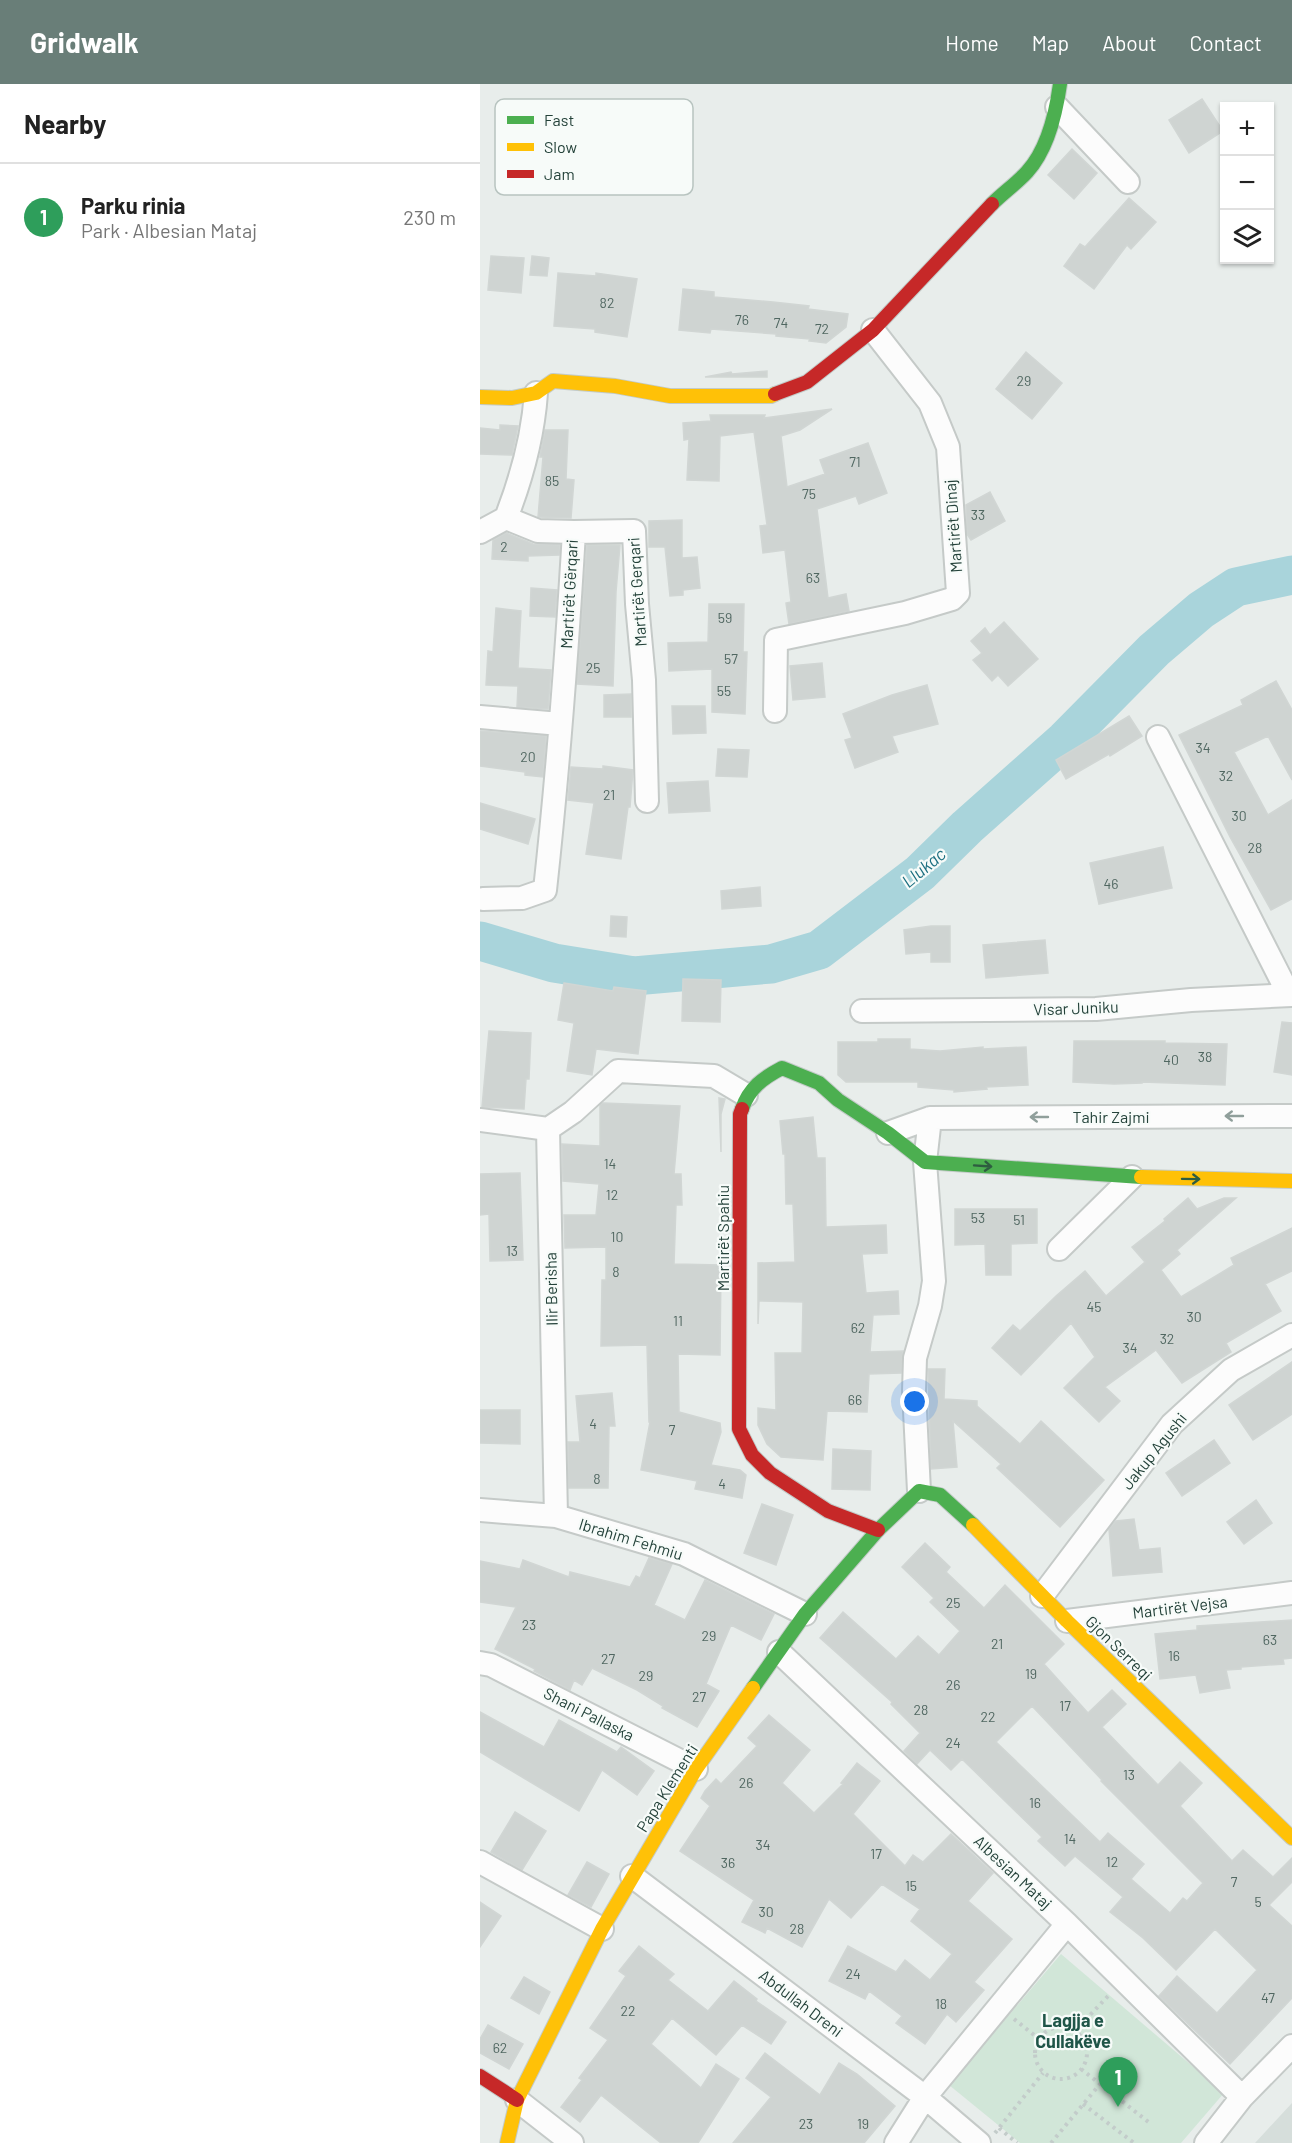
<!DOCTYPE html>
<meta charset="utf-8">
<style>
body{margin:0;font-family:Barlow,sans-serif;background:#f6f6f6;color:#222}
.controls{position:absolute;right:18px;top:18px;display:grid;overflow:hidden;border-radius:0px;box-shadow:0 2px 4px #0004}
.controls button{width:54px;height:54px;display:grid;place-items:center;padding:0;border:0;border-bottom:2px solid #e0e0e0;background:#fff;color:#222;font:30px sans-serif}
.you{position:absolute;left:435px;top:1318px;width:21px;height:21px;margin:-15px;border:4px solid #fff;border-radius:50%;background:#1a73e8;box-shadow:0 0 0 9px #1a73e833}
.badge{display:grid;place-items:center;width:39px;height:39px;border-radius:50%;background:#697e78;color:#fff;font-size:20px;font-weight:700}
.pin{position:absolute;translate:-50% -50px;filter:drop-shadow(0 2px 3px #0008)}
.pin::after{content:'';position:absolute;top:32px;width:21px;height:18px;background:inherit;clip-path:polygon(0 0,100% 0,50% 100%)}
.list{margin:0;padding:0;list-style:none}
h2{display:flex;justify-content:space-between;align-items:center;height:78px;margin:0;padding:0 24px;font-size:26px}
h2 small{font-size:20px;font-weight:400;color:#767676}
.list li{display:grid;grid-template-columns:39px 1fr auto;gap:18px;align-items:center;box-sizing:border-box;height:108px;padding:0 24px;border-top:2px solid #e0e0e0}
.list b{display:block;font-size:22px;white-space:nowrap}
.list p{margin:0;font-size:20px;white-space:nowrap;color:#767676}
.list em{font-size:20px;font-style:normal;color:#767676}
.icon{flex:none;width:33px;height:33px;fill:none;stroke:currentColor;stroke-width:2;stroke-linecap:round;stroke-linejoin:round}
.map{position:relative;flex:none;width:812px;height:2059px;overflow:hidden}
header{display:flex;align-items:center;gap:36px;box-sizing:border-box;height:84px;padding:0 30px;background:#697e78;color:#fff}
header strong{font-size:28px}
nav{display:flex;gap:33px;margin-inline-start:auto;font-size:21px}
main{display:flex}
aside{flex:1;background:#fff}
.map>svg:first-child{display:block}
</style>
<header>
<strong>Gridwalk</strong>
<nav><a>Home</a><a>Map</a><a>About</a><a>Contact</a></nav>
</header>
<main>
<aside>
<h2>Nearby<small></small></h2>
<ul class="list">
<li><span class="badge" style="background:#2e9e5b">1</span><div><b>Parku rinia</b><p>Park · Albesian Mataj</p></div><em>230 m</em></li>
</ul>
</aside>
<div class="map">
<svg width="812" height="2059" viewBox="0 0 812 2059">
<rect width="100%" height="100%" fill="#e8edeb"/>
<!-- built -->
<path fill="#d6dedb" d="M812,2019V2059H775Z"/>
<!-- green -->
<path fill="#d1e6d8" d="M581,1870L744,2009L701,2059H540L469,2001Z"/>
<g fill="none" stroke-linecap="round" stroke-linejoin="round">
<!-- river -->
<path stroke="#a9d4db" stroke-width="39" d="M0,857L74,879L154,892L291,880L339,866L440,789L487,743L585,656L674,566L721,526L756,503L812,491"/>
</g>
<!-- building -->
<path fill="#cfd4d2" stroke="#d1d6d4" stroke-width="1.5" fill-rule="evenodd" d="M722,15L743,47L709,69L689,36Z
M592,65L617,89L594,115L568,91Z
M649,114L676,138L651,165L647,161L614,205L584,182L600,160L605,163Z
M11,172L44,174L41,209L8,206Z
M52,172L69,174L67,192L50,191Z
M78,189L116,192V189L157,195L147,253L115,248V245L74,242Z
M203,205L234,208V213L293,218L329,222L328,225L368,230L366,243L346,259L329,257L330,255L296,252V250L231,245L230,249L199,246Z
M546,268L582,299L552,335L516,305Z
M287,287V293H225L251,288L252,290Z
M352,325L320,346L301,352L307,403L345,390L340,376L388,359L407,409L379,420L376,412L337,425L348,514L366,510L369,527L309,540L306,519L311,518L305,466L283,469L280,442L287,441L274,348L240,352L239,397L207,396L209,355L204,356L203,339L231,337L230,331H285L284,334Z
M20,341L38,342L32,371L0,370V344L20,346Z
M65,346H88L86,395L94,396L91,434L58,433L63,373H60Z
M510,408L525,437L491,456L487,450L486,421Z
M202,436V474L217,473L220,504L203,506V511L190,512L185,463H169V437Z
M26,449L53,460L80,461L79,471L48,472V477L12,475L13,456Z
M107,461H140L136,508L133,602L97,600Z
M51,504L77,506L75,533L50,532Z
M229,520H264L263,568H267L265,630L232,628V585L189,587L188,559L228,558Z
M16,524L41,527L38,584L71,586L68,625L37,623L38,602L6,601L8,567L13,568Z
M524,538L558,575L528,602L518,591L512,597L493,576L502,569L491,557L505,544L510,551Z
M342,579L345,613L313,616L310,582Z
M796,597L812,626V696L788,652L754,668L788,731L812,716V815L791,826L750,753L699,651L763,621L761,616Z
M447,601L458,640L412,652L418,668L375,684L365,656L372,654L363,630L412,611Z
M151,610V633H124V611Z
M192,622H225L226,649L193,650Z
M649,632L662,652L630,672L629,670L586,695L576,676Z
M0,647L66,652L63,693L45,691V688L0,682Z
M238,665L269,666L267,693L236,692Z
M123,682L153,686L150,723H148L141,775L106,770L114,719L88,716L91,683L123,685Z
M228,697L230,727L189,729L187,699Z
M0,719L55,735L48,760L0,745Z
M683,763L692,804L619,820L610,779Z
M280,803L281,822L242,825L241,807Z
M131,832L147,833L146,853L130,852Z
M451,842H470V878H451V868L426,870L424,846Z
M565,856L568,889L506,894L503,861Z
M203,895L241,896L240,938L202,937Z
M84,899L133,907L134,903L166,907L158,970L116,965L112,991L87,987L94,939L78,936Z
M802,938L812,939V991L794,988Z
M9,947L51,949L49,995H46L44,1025L2,1023Z
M398,955H430V965L460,967L503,963V965L546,963L548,1001L506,1003L507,1005L474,1008V1006L438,1003V998H366L358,991V958H398Z
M594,957H685V959L747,960L745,1001L662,998V999L634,1000L593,998Z
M239,1014L245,1015L241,1030V1068Z
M123,1019L200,1022L194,1090H201L202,1121H196L194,1180L241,1181L240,1271L198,1270L199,1328L240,1339L241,1348L231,1381L260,1386L266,1391L262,1414L215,1405L217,1397L161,1386L170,1338H169L167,1261L121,1262L122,1196H126V1163L85,1164L84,1131H116L119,1100L83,1097L82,1060L120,1062V1021Z
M333,1033L337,1074H345L346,1143L406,1141L407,1169L382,1170L386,1209L418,1207L419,1230L393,1231L390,1268L423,1267L421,1289L389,1290L387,1328L347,1327L343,1376L301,1373L287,1360L278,1341V1324L296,1326L295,1269H322L323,1218L279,1217L278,1240V1179L315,1178L313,1120H306L305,1070H303L300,1037Z
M40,1089L43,1176L10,1177L9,1130L0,1131V1090Z
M708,1114L717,1125L744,1114H756L697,1166L700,1170L681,1186L701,1213L754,1181L751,1174L812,1144V1187L785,1200L801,1227L746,1259L751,1268L702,1299L676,1266L625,1303L640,1317L619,1338L584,1304L615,1273L591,1239L541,1291L512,1264L533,1241L540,1247L576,1212L605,1187L626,1212L665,1178L652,1163L685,1137L684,1135Z
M475,1125H557V1159L531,1160V1191H506L505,1160L475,1161Z
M812,1278V1330L773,1356L749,1321Z
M448,1285H465L464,1315L497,1317V1322L540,1360L561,1337L624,1396L580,1443L517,1384L521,1380L473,1337L477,1383L451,1385Z
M132,1309L135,1342H129L128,1404H89L88,1358H100L96,1312Z
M0,1326H40V1360L0,1359Z
M734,1356L750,1379L702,1412L686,1389Z
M353,1365L391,1367L390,1406L352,1405Z
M776,1416L792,1439L764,1460L747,1438Z
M282,1420L313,1431L296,1481L264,1469Z
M654,1435L659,1466L680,1464L682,1488L633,1492L629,1445L636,1437Z
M445,1459L470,1483L466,1488L504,1524L525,1501L584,1560L564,1580L608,1629L632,1606L646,1620L622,1643L678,1701L700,1678L722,1699L700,1722L752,1777L763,1766L793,1793L812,1774V1798L789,1821L812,1842V1914L750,1980L679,1912L697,1892L737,1929L777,1886L735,1845L696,1886L663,1854L630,1828L643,1813L595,1772L585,1782L558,1757L562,1753L482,1675L471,1686L450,1666L437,1680L424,1667L440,1649L411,1620L412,1618L340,1554L363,1528L416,1575L438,1552L459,1571L480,1547L450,1518L454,1514L422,1483ZM552,1622L622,1696L621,1697L723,1799L707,1817L703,1814L690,1829L651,1795L664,1780L628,1749L620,1758L516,1658Z
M169,1474L192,1480L174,1521L205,1536L225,1496L294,1530L281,1556L251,1541L226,1600L239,1607L217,1643L182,1624L183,1622L157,1606L112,1584L102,1601L94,1596L90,1606L54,1587L55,1585L15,1565L36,1523L0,1518V1477L40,1485L43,1476L89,1493L90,1488L150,1503L156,1492L160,1494Z
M812,1536V1574L803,1575L804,1580L761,1583V1585L746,1586L750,1604L720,1609L716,1591L680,1595L675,1550L717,1546V1542Z
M0,1628L64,1663L79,1636L137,1668L141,1663L174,1687L157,1711L122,1686L99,1727L0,1668Z
M289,1631L330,1666L302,1699L334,1729L363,1700L361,1699L377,1679L400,1697L373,1730L425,1782L433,1771L443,1778L471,1750L513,1789L488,1817L532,1855L494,1898L504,1906L476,1938L467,1930L445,1960L416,1939L422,1932L389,1907L385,1915L349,1897L368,1862L416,1888L425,1876L450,1896L472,1870L431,1837L440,1825L402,1800L371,1834L349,1815L322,1863L287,1844L285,1849L262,1838L274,1816L200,1767L230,1722L221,1714L225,1707L236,1695L241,1700L277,1662L268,1654Z
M35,1728L66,1747L42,1786L11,1768Z
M107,1778L129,1790L111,1823L88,1811Z
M0,1818L21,1832L0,1863Z
M159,1862L194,1890L188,1896L228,1927L254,1897L277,1915L276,1917L306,1938L291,1960L262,1941L236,1971L192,1934L171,1960L221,2004L236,1980L259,1995L218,2059H181L121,2011L100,2038L81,2023L102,1996L99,1994L128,1956L110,1944L146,1892L139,1887Z
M44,1893L70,1908L59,1930L31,1914Z
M8,1941L43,1960L29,1985L0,1969V1955Z
M285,1969L340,2011L359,1979L377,1990L415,2022L384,2059H253L291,2013L266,1994Z"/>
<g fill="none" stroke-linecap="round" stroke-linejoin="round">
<!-- street casing -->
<g stroke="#c5cac8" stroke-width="26">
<path id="street" d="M577,23L648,98
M0,448L26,434C42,393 53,352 56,309
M94,448L154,447L157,520L164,596L167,717
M295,627L296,556L425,529L472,515L478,509L468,363L450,319L393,246
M0,633L80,640
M678,653L809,911
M3,815L42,814L65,806C78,687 87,568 94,448L58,447L26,434
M382,927L616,925L711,916L812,911
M0,1036L68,1045
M68,1045L76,1432
M68,1045L93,1028L138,987L234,992L266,1011
M408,1049L450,1034L812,1032
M579,1165L652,1093
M439,1407L434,1307L435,1274L450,1222L454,1197L445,1078L450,1034
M0,1426L76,1432L204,1470L325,1530
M562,1512L692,1340L751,1286L812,1251
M587,1537L812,1509
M299,1568L587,1840L762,2013
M0,1579L11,1581L216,1685
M0,1778L122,1845
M152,1792L445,2013L499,2059
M37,2016L92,2059
M416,2059L445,2013L587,1840
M726,2059L762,2013L812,1962"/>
</g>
<!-- fast casing -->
<g stroke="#c3cbc8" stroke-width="16">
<path id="fast" d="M512,120C523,109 537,99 547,88C568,65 576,29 580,0
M262,1025C269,1004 283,994 302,984L339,999L358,1016L408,1049L445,1078L661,1093
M273,1604L325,1530L398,1446L439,1407L460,1411L493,1441"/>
</g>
<!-- slow casing -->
<g stroke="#c3cbc8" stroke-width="16">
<path id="slow" d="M0,313L32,314L56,309L73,297L135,302L190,312H291L295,310
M661,1093L812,1097
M493,1441L587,1537L812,1754
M27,2059L37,2016L122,1845L216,1685L273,1604"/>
</g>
<!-- jam casing -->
<g stroke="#c3cbc8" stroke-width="16">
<path id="jam" d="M295,310L327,298L393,246L512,120
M262,1025L260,1030L259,1345L272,1371L290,1389L348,1427L398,1446
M0,1992L37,2016"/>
</g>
<!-- path -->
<path stroke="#c3ccca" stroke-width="4" stroke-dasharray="3 4.5" stroke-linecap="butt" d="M534,1935L559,1955
M555 1969a26 26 0 1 1 52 0a26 26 0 1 1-52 0Z
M595,1947L629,1911
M601,1985L671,2040
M603,2020L654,2059
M519,2044L537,2059
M515,2049L563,1989
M571,2059L620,2000"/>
<!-- street -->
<use href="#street" stroke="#fcfcfc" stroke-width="22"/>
<!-- fast -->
<use href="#fast" stroke="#4caf50" stroke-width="14"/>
<!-- slow -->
<use href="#slow" stroke="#ffc107" stroke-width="14"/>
<!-- jam -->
<use href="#jam" stroke="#c62828" stroke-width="14"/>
</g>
<!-- one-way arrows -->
<defs><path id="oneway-shaft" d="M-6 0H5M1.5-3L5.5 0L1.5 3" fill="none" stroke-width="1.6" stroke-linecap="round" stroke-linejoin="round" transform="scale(1.5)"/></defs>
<g stroke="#909f9b">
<use href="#oneway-shaft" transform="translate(754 1032) rotate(180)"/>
<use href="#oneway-shaft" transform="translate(559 1033) rotate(180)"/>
</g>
<g stroke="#2e5d40">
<use href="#oneway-shaft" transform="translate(503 1082) rotate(4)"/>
<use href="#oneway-shaft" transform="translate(711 1095) rotate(1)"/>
</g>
<g text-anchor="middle" stroke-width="4.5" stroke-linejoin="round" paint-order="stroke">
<!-- number labels -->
<g font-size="14" fill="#506761">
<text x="127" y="224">82</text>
<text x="262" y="241">76</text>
<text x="301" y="244">74</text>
<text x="342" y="250">72</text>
<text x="544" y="302">29</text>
<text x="375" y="383">71</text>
<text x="72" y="402">85</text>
<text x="329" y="415">75</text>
<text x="498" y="436">33</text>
<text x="24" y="468">2</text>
<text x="333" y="499">63</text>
<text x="245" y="539">59</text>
<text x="251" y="580">57</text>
<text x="113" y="589">25</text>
<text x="244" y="612">55</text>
<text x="723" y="669">34</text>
<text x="48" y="678">20</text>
<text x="746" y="697">32</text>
<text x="129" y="716">21</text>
<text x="759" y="737">30</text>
<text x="775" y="769">28</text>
<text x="631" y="805">46</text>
<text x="725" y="978">38</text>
<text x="691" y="981">40</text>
<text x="130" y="1085">14</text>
<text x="132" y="1116">12</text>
<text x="498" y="1139">53</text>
<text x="539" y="1141">51</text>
<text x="137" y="1158">10</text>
<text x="32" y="1172">13</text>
<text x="136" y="1193">8</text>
<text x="614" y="1228">45</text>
<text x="714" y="1238">30</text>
<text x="198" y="1242">11</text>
<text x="378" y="1249">62</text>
<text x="687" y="1260">32</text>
<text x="650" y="1269">34</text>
<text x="375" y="1321">66</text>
<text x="113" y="1345">4</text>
<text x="192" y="1351">7</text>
<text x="117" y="1400">8</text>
<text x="242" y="1405">4</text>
<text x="473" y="1524">25</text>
<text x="49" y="1546">23</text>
<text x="229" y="1557">29</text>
<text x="790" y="1561">63</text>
<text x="517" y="1565">21</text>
<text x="694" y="1577">16</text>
<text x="128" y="1580">27</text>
<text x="551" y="1595">19</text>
<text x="166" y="1597">29</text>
<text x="473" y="1606">26</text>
<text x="219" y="1618">27</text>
<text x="585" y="1627">17</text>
<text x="441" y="1631">28</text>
<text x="508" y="1638">22</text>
<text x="473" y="1664">24</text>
<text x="649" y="1696">13</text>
<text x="266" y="1704">26</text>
<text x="555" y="1724">16</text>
<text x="590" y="1760">14</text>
<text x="283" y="1766">34</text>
<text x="396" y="1775">17</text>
<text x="632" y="1783">12</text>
<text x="248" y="1784">36</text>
<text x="754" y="1803">7</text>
<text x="431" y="1807">15</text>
<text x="778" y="1823">5</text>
<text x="286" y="1833">30</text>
<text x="317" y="1850">28</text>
<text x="373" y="1895">24</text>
<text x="788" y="1919">47</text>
<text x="461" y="1925">18</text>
<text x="148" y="1932">22</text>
<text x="20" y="1969">62</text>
<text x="326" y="2045">23</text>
<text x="383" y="2045">19</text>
</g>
<!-- street labels -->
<g font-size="16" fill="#24423a" stroke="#f7fbf9">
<text transform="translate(473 442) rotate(-94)" y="6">Martirët Dinaj</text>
<text transform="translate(157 508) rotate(-94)" y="6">Martirët Gerqari</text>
<text transform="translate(89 510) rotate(-87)" y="6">Martirët Gërqari</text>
<text transform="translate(596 924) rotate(-2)" y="6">Visar Juniku</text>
<text x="631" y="1039">Tahir Zajmi</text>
<text transform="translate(243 1154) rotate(-90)" y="6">Martirët Spahiu</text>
<text transform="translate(71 1205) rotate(-91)" y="6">Ilir Berisha</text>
<text transform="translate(674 1367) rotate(-51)" y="6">Jakup Agushi</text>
<text transform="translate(151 1455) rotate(17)" y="6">Ibrahim Fehmiu</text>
<text transform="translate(700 1523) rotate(-7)" y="6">Martirët Vejsa</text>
<text transform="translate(639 1564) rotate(44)" y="6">Gjon Serreqi</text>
<text transform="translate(109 1630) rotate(27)" y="6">Shani Pallaska</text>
<text transform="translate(187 1704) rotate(-58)" y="6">Papa Klementi</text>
<text transform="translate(533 1788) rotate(43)" y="6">Albesian Mataj</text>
<text transform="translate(321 1919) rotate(37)" y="6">Abdullah Dreni</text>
</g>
<!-- water labels -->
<g font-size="18" font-style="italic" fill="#1c6f80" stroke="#f7fbf9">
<text transform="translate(444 784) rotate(-40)" y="6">Llukac</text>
</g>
<!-- neighbourhood labels -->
<g font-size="18" font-weight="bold" fill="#1f5548" stroke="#f7fbf9">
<text x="593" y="1943">Lagjja e<tspan x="593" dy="21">Cullakëve</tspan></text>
</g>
</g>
<!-- legend -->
<rect x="15" y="15" width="198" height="96" rx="9" fill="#f7fbf9" stroke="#b8c4c0" stroke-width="1.5"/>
<rect x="27" y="32" width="27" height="8" fill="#4caf50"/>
<rect x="27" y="59" width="27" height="8" fill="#ffc107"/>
<rect x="27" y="86" width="27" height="8" fill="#c62828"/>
<g font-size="16" fill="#24423a">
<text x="64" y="42">Fast</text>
<text x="64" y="69">Slow</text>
<text x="64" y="96">Jam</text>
</g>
</svg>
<div class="controls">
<button>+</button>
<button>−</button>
<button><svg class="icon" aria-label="layers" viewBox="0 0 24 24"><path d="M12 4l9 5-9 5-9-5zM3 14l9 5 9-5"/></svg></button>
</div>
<div class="you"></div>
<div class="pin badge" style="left:638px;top:2023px;background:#2e9e5b">1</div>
</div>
</main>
